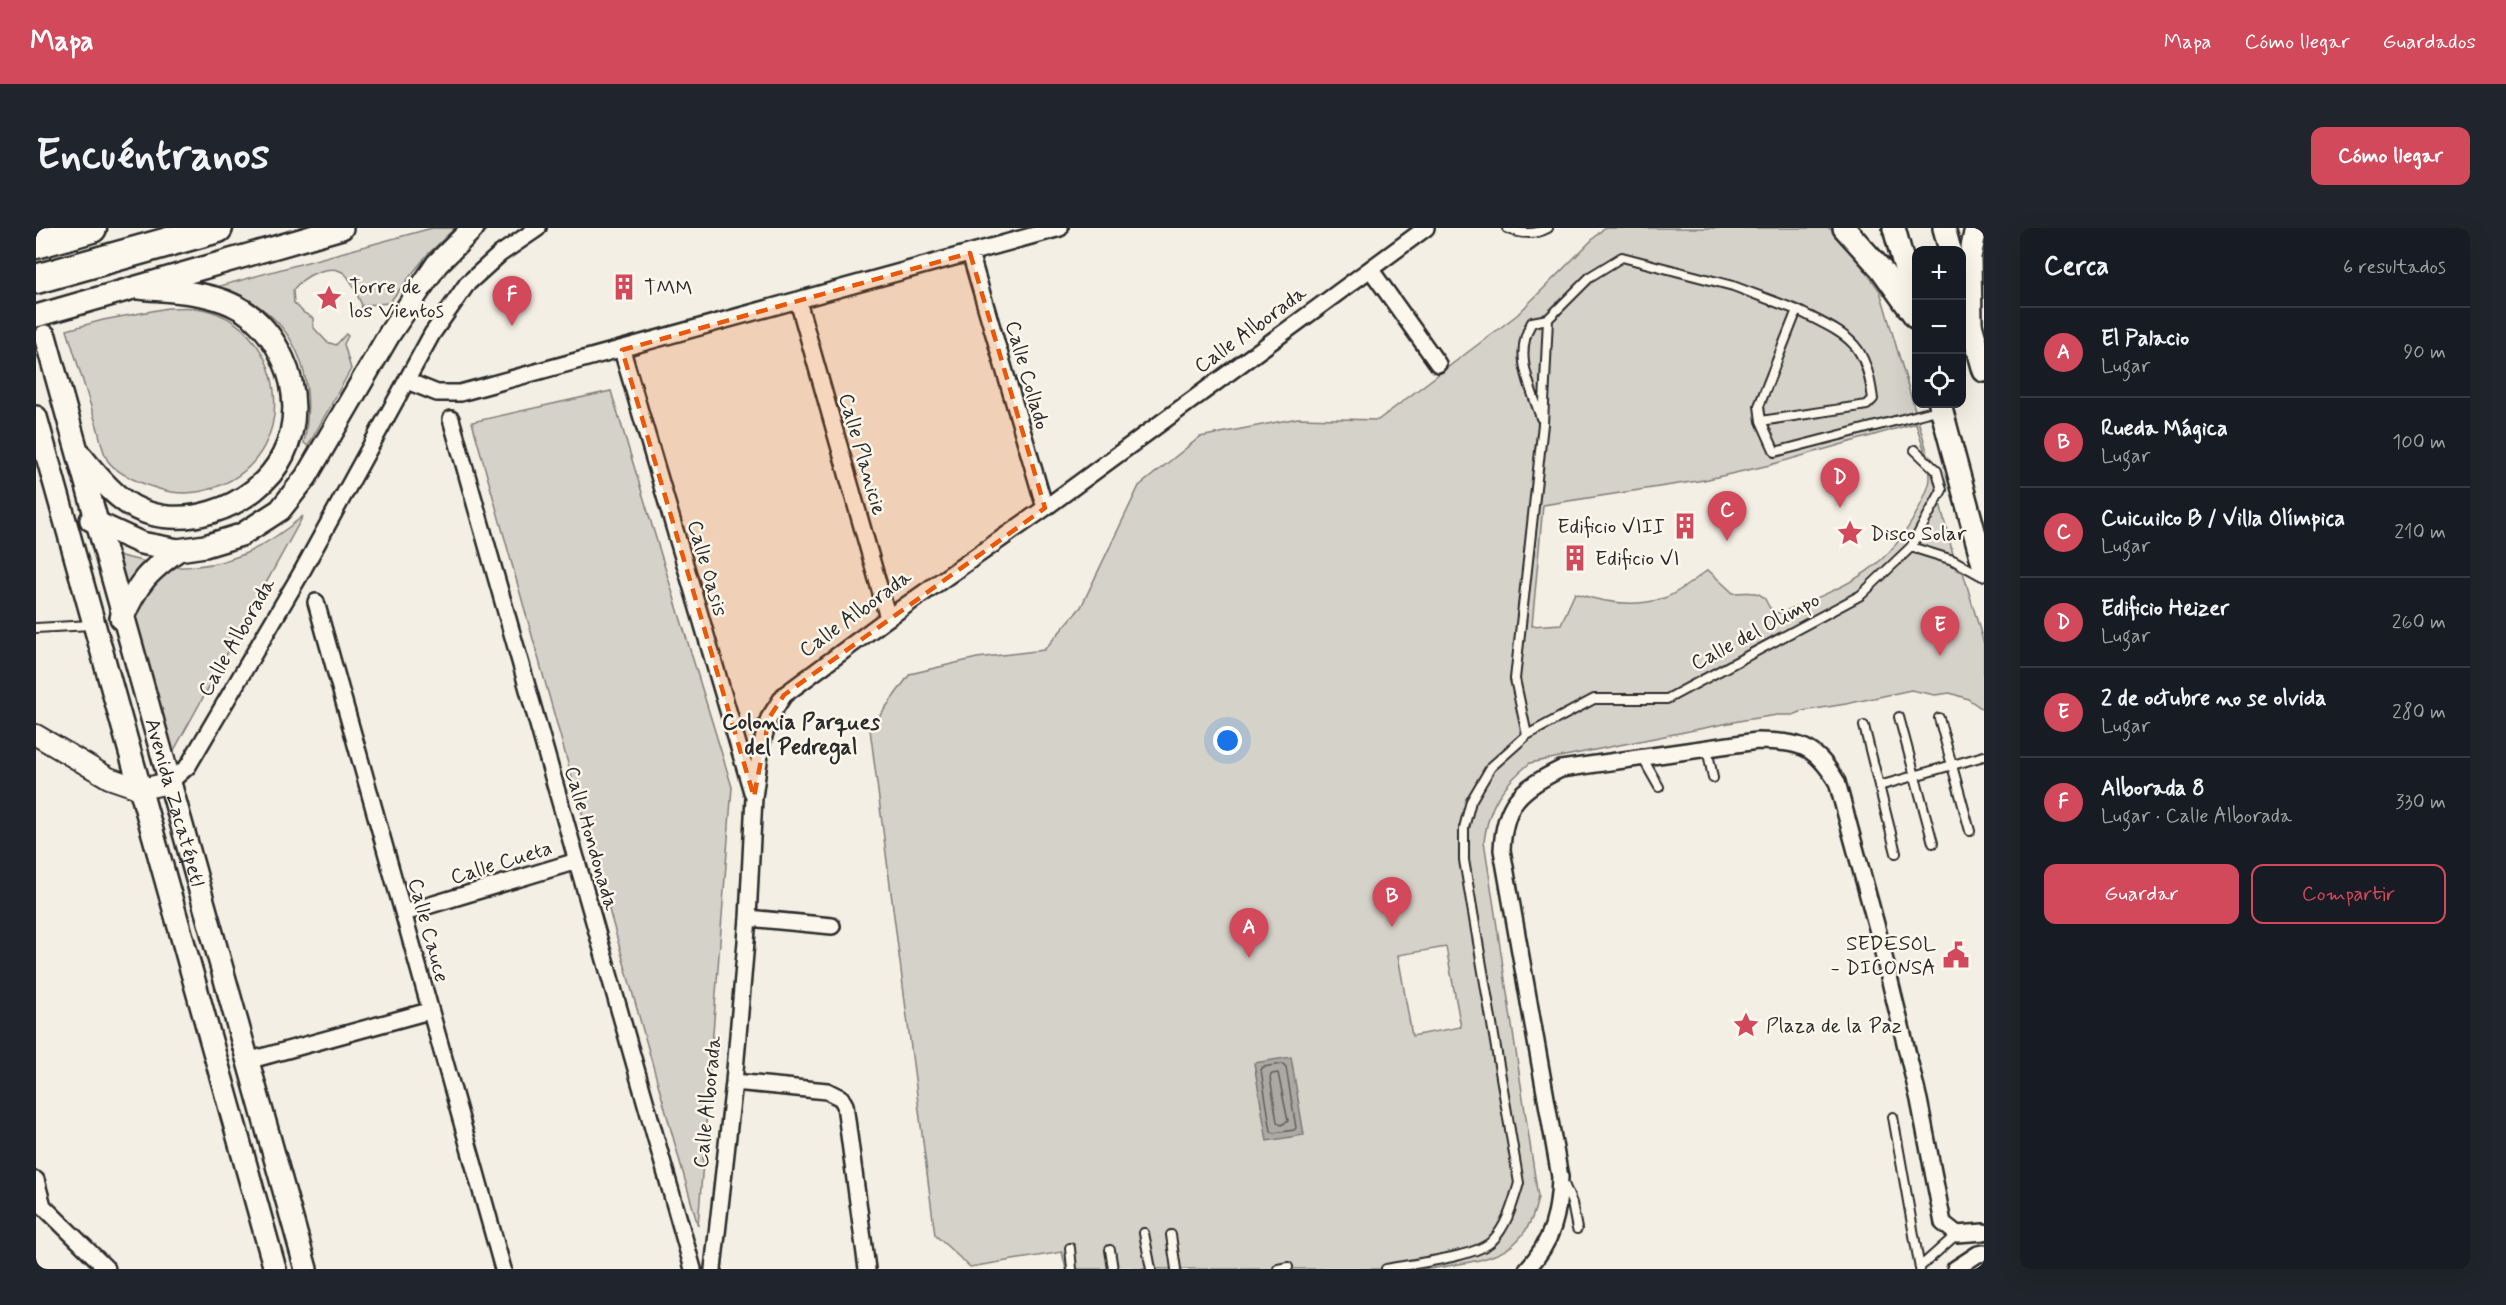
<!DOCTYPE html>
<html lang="es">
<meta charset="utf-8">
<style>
body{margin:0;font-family:Mynerve,sans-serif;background:#20242c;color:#f1f3f6}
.controls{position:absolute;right:18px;top:18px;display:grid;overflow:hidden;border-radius:12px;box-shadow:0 6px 24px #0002}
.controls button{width:54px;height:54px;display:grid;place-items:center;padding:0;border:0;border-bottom:2px solid #363941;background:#171b24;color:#f1f3f6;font:30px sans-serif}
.you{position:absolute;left:1192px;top:513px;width:21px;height:21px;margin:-15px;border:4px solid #fff;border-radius:50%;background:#1a73e8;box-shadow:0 0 0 9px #1a73e833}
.badge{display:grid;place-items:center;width:39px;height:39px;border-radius:50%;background:#d1495b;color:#fff;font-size:20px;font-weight:700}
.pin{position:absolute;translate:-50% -50px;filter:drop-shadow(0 2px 3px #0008)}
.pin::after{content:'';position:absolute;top:32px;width:21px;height:18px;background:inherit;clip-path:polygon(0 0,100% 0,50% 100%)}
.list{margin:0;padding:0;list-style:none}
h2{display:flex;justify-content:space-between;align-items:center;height:78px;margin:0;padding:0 24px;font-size:26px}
h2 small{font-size:20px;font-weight:400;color:#9ea1a6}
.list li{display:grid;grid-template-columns:39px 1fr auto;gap:18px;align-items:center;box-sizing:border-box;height:90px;padding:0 24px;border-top:2px solid #363941}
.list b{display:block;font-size:22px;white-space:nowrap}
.list p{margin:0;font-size:20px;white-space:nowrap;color:#9ea1a6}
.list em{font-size:20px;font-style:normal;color:#9ea1a6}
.actions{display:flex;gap:12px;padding:18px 24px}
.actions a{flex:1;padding:14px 0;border:2px solid #d1495b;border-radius:12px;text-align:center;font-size:21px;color:#d1495b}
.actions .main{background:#d1495b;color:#fff}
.icon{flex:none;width:33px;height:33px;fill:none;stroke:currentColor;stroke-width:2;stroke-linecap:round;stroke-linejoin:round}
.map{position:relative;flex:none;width:1948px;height:1041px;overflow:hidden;border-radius:12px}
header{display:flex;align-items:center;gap:36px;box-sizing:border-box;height:84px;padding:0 30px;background:#d1495b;color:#fff}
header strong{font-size:28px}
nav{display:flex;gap:33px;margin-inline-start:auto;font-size:21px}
.intro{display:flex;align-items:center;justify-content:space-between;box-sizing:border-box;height:144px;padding:0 36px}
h1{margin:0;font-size:42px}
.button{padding:15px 27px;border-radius:12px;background:#d1495b;color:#fff;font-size:21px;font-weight:700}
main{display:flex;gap:36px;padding:0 36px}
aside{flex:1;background:#171b24;border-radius:12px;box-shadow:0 6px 24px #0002}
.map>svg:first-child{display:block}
</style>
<header>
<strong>Mapa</strong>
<nav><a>Mapa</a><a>Cómo llegar</a><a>Guardados</a></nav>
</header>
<div class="intro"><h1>Encuéntranos</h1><a class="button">Cómo llegar</a></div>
<main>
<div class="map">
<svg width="1948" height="1041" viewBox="0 0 1948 1041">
<rect width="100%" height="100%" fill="#f3efe4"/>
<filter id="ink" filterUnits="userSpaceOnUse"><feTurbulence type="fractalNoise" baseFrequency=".0167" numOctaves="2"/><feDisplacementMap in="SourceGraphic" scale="12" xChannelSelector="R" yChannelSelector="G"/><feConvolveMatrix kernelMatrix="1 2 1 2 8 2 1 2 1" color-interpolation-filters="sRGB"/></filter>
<g filter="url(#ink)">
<!-- green -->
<path fill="#d5d2c9" stroke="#807e7a" stroke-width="1.5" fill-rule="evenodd" d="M396,0H419L391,27L353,75L331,77L325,87L323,86L326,77C321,68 317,54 310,47C296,33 266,48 257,62L258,75L268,85L277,90V99L291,114L300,117L310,106L312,108L308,116L315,141L272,218L268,215C282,140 256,81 180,59Z
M1568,0H1792L1802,5L1844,63L1889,216L1921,342L1927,344L1948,416V482L1932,471L1914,465L1899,467L1875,462L1810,476L1767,483L1757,487H1741L1708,492L1494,535C1466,558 1453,576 1448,613L1502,969C1490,1032 1448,1031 1395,1041H1030L1026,1024L934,1039L899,1007L834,501L874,446L941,430L1008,422L1045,379L1103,258L1164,209L1262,190L1342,192L1481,87ZM1880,195C1884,211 1893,231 1894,248C1895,257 1888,269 1884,278C1853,343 1810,358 1747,384L1739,385C1734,381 1733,379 1730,373C1725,361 1708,365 1697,365L1672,342C1659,351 1643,365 1628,370C1598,380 1568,375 1539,365L1525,396L1496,398L1507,277L1668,252L1734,237ZM1410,719L1425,799L1376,808L1362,727Z
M132,80C141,80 150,79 159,80C250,91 271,226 180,259C161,266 142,267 123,261C107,256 82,247 72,233C66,224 64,208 61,198C51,166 41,134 31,102L67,92Z
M575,163L696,559L662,998L436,194Z
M267,288L137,524L98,386L120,352L134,339C189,341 226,322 267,288Z
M81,327L110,334L91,360Z"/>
<!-- water -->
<path fill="#aca9a2" stroke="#787772" stroke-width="1.5" d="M1255,829L1268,907L1231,913L1218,835Z"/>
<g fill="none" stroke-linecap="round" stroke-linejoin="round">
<!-- shore -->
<path stroke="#5f5d5b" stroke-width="1.5" d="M1247,836L1250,839L1260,900L1258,902L1238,905L1235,903L1225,842L1227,839Z
M1242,845L1252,893L1245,897L1241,894L1234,849L1236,846Z"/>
<!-- service casing -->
<g stroke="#2b2b2b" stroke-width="12">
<path id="service" d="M1471,0C1484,6 1499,7 1512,0
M1505,190C1494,157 1477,126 1496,94L1512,91
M1725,193L1831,177L1837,171C1829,111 1812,108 1761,82
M1875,319L1917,332L1946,348
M0,400L55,397
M1863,489L1897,615
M1903,490L1934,603
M1828,498L1860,625
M1491,507L1479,451L1507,196L1512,91L1555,48L1586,29L1697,58L1761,82L1723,178L1725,193L1739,224L1905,181
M1671,520L1677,550
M1606,529L1623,559
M1843,558L1948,528
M1857,889L1884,1041
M1528,956L1536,975L1541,1001
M1108,1005L1115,1041
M1135,1007L1140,1041
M1034,1020L1036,1041
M1074,1022L1077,1041
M1884,1039L1921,1006
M1242,1041L1252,1039
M1350,1041C1373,1036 1441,1029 1456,1013C1471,998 1477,975 1483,955L1428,632V600L1435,573L1455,539L1491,507L1558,471H1631L1825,367L1875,319L1906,262L1901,243L1879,222"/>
</g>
<!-- minor casing -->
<g stroke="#2b2b2b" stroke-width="20">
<path id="minor" d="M934,25L1009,280
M1335,42L1402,136
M762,73L852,390
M586,122L716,564
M371,153L401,165H424L1024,0
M415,191L657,1041
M280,374L467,1041
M133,555L152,538L264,347L396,106L431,56L464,26L502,0
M368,685L541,633
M712,690L796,698
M211,833L393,783
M698,854L791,863L805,870L809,877L831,1041
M0,952L7,978
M0,971L71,1041
M677,1041L698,854L712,690L718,569L725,519L733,490L748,467L852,390L1009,280L1390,0
M1491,1041C1517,1013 1523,986 1524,949L1466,622C1468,575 1484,561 1525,541L1721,513C1764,514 1778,516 1801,554L1841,700L1883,872L1907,995L1921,1006L1948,1004
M1919,1041L1942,1026L1948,1025"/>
</g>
<!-- tertiary casing -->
<g stroke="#2b2b2b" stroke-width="24">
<path id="tertiary" d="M0,507L73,550L105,561L133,555"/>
</g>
<!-- secondary casing -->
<g stroke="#2b2b2b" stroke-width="26">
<g id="secondary">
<path d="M1808,0L1845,41L1880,90"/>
<path d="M1858,0L1880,81"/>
<path d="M1908,0L1914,22"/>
<path d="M1931,82L1948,143"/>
<path d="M0,88L306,0"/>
<path d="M1935,96L1934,29L1940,0"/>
<path id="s1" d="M9,108L270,1041"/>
<path d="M1904,176L1948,340"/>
<path d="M0,189L239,1041"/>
<path d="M46,229C58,244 71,260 87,272C136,310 221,281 247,227C262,197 261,161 247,131C236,107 220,87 195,76C167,63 132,63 102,60"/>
<path d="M55,292L105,315L142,322L169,318L205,307L244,282L270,249L354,105L401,36L437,0"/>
<path d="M85,390L87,389C102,354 112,344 142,322"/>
</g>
</g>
<!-- motorway casing -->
<g stroke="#2b2b2b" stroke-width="33">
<path id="motorway" d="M0,16L56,0
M0,51L182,0"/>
</g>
<!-- service -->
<use href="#service" stroke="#fbf7ec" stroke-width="8"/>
<!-- minor -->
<use href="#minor" stroke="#fbf7ec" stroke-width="15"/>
<!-- tertiary -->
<use href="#tertiary" stroke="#fbf7ec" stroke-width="20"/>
<!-- secondary -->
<use href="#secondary" stroke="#fbf7ec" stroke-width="21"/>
<!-- motorway -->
<use href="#motorway" stroke="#fbf7ec" stroke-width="28"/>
</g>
</g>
<!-- marked area -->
<path fill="#e8590c" fill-opacity="0.2" stroke="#e8590c" stroke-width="4.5" stroke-dasharray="12 8" stroke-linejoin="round" d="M934,25L1009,280L748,467L733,490L718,569L586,122Z"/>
<!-- icons -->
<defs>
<g id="building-bare" transform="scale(2.07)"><path d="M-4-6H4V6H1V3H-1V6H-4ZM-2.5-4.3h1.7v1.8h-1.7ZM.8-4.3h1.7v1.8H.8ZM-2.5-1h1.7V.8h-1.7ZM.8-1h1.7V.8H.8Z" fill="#d1495b" stroke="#fbf7ec" stroke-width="2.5" paint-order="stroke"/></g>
<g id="sight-bare" transform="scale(2.07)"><path d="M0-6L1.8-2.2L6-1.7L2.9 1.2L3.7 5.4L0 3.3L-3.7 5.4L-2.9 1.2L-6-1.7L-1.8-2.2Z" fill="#d1495b" stroke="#fbf7ec" stroke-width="2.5" paint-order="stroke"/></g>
<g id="civic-bare" transform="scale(2.07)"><path d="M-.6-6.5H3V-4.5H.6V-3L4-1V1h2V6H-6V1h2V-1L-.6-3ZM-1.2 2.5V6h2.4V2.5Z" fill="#d1495b" stroke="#fbf7ec" stroke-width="2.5" paint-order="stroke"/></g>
</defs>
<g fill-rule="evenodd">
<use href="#building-bare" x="588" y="59"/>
<use href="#sight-bare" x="293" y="70"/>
<use href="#building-bare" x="1649" y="298"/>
<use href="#sight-bare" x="1814" y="305"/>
<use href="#building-bare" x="1539" y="330"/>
<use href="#civic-bare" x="1920" y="727"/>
<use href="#sight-bare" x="1710" y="797"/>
</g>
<g text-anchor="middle" stroke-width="5" stroke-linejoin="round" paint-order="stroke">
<!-- poi labels -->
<g font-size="21" fill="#2b2b2b" stroke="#fbf7ec" text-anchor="start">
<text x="313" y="65">Torre de<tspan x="313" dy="24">los Vientos</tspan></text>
<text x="608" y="66">TMM</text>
<text x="1629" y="305" text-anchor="end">Edificio VIII</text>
<text x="1834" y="312">Disco Solar</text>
<text x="1559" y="337">Edificio VI</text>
<text x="1900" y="722" text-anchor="end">SEDESOL<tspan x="1900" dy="24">- DICONSA</tspan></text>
<text x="1730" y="804">Plaza de la Paz</text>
</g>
<!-- street labels -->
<g font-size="21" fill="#2b2b2b" stroke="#fbf7ec">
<text transform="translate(1214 101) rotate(-36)" y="7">Calle Alborada</text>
<text transform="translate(992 147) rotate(74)" y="7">Calle Collado</text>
<text transform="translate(827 226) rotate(74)" y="7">Calle Planicie</text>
<text transform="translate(672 340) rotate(74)" y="7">Calle Oasis</text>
<text transform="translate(819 385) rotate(-36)" y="7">Calle Alborada</text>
<text transform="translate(1719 403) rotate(-28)" y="7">Calle del Olimpo</text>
<text transform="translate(200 409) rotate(-60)" y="7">Calle Alborada</text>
<text dy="7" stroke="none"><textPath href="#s1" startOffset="484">Avenida Zacatépetl</textPath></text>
<text transform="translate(556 610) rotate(74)" y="7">Calle Hondonada</text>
<text transform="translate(465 634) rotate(-17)" y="7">Calle Cueta</text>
<text transform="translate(393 702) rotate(75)" y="7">Calle Cauce</text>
<text transform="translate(671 874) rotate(-84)" y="7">Calle Alborada</text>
</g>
<!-- neighbourhood labels -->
<g font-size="22" font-weight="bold" fill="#2b2b2b" stroke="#fbf7ec">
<text x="765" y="501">Colonia Parques<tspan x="765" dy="25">del Pedregal</tspan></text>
</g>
</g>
</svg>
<div class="controls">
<button>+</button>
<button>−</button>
<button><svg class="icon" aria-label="locate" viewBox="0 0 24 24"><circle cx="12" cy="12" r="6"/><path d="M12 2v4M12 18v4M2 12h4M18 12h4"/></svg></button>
</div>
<div class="you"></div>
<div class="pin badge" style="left:1213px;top:730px">A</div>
<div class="pin badge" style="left:1356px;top:699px">B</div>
<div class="pin badge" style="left:1691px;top:313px">C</div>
<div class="pin badge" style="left:1804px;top:280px">D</div>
<div class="pin badge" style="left:1904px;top:428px">E</div>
<div class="pin badge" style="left:476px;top:98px">F</div>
</div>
<aside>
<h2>Cerca<small>6 resultados</small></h2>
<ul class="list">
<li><span class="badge">A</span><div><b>El Palacio</b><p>Lugar</p></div><em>90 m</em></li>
<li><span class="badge">B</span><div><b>Rueda Mágica</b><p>Lugar</p></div><em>100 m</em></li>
<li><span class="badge">C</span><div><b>Cuicuilco B / Villa Olímpica</b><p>Lugar</p></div><em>210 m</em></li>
<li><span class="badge">D</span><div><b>Edificio Heizer</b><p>Lugar</p></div><em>260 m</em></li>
<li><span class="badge">E</span><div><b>2 de octubre no se olvida</b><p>Lugar</p></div><em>280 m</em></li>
<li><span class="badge">F</span><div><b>Alborada 8</b><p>Lugar · Calle Alborada</p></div><em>330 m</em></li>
</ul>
<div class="actions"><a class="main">Guardar</a><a>Compartir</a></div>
</aside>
</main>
